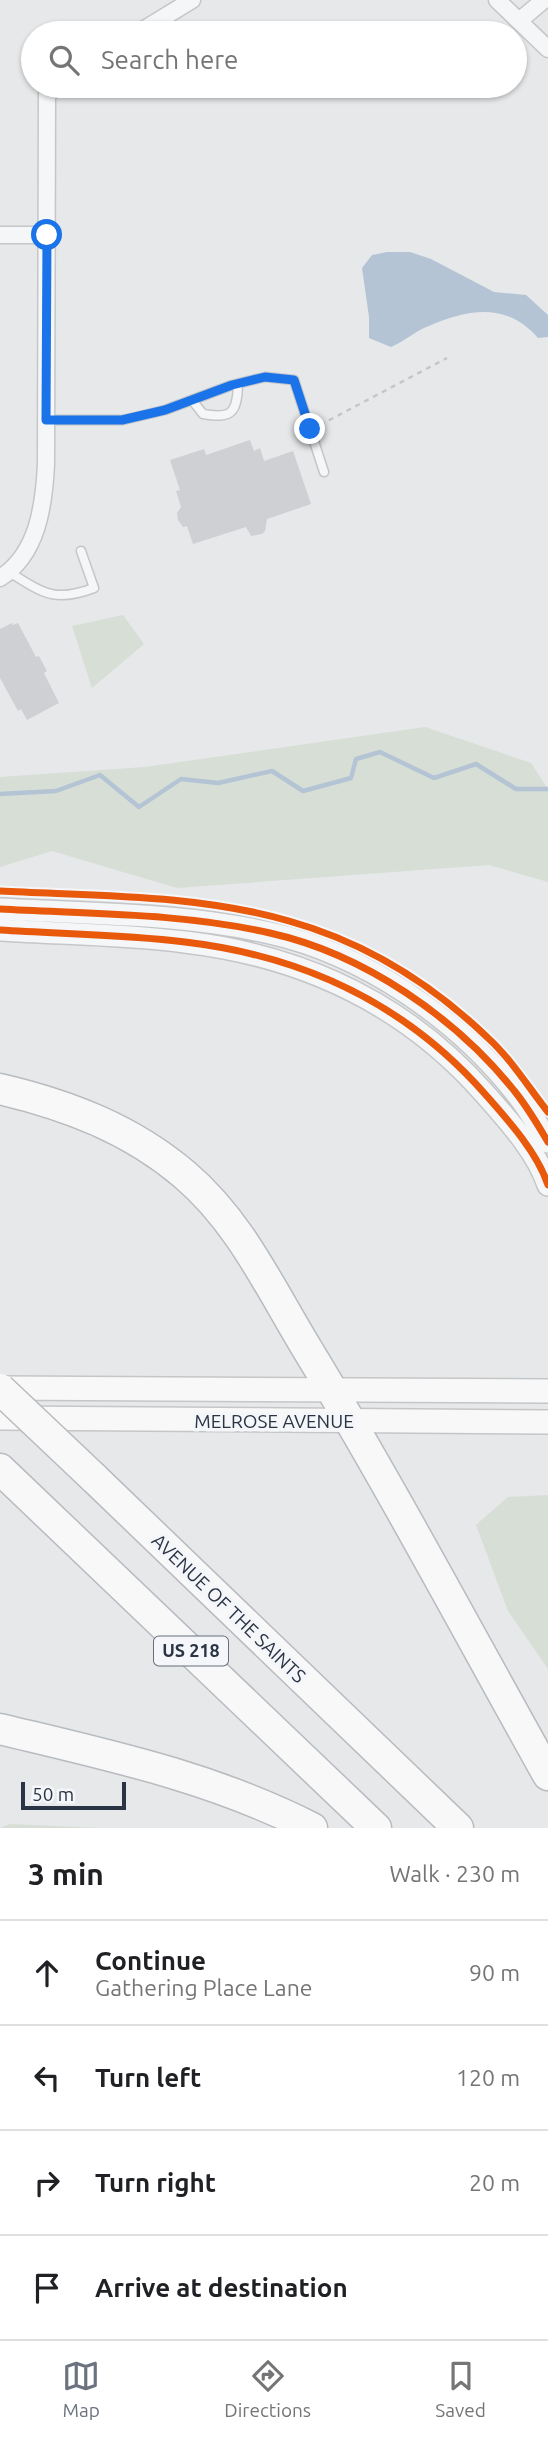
<!DOCTYPE html>
<meta charset="utf-8">
<style>
body{margin:0;font-family:Ubuntu,sans-serif;background:#f2f2f2;color:#202124}
.scale{position:absolute;left:21px;bottom:18px;width:105px;box-sizing:border-box;padding-left:7px;border:4px solid #2b3445;border-top:0;font-size:19px;line-height:24px;white-space:nowrap;color:#2b3445;-webkit-text-stroke:5px #f4f6f9;paint-order:stroke}
.stop{position:absolute;width:21px;height:21px;margin:-16px;border:5px solid #1a73e8;border-radius:50%;background:#fff}
.stop.end{background:#1a73e8;border-color:#fff;box-shadow:0 2px 7px #0008}
.list{margin:0;padding:0;list-style:none}
h2{display:flex;justify-content:space-between;align-items:center;height:91px;margin:0;padding:0 28px;font-size:30px}
h2 small{font-size:23px;font-weight:400;color:#757577}
.list li{display:grid;grid-template-columns:46px 1fr auto;gap:21px;align-items:center;box-sizing:border-box;height:105px;padding:0 28px;border-top:2px solid #e0e0e0}
.list b{display:block;font-size:26px;white-space:nowrap}
.list p{margin:0;font-size:23px;white-space:nowrap;color:#757577}
.list em{font-size:23px;font-style:normal;color:#757577}
.icon{flex:none;width:38px;height:38px;fill:none;stroke:currentColor;stroke-width:2;stroke-linecap:round;stroke-linejoin:round}
.map{position:relative;flex:none;width:548px;height:1828px;overflow:hidden}
.search{position:absolute;background:#fff;box-shadow:0 2px 5px #0004;left:21px;right:21px;top:21px;height:77px;display:flex;align-items:center;gap:18px;box-sizing:border-box;padding:0 24px;border-radius:38px;color:#757577;font-size:26px}
.sheet{height:511px;background:#fff}
nav{display:flex;justify-content:space-around;align-items:center;box-sizing:border-box;height:98px;border-top:2px solid #e0e0e0;background:#fff;font-size:19px;color:#757577}
nav a{display:grid;justify-items:center;gap:4px}
nav .on{color:#6c737f}
.map>svg:first-child{display:block}
</style>
<div class="map">
<svg width="548" height="1828" viewBox="0 0 548 1828">
<rect width="100%" height="100%" fill="#e6e8ea"/>
<!-- green -->
<path fill="#d6ded6" d="M123,615L144,644L92,688L72,626Z
M425,727L531,763L548,789V882L489,865L177,888L52,851L0,867V777L145,767Z
M548,1495V1669L508,1611L476,1525L508,1497Z
M10,1824L100,1828H0Z"/>
<!-- water -->
<path fill="#b4c4d5" d="M387,252H410L431,259L494,292L526,295L548,315V337L538,338C507,302 468,309 429,326C415,331 405,341 391,347L369,338V317L362,268L372,255Z"/>
<g fill="none" stroke-linecap="round" stroke-linejoin="round">
<!-- stream -->
<path stroke="#b4c4d5" stroke-width="4.5" d="M0,794L56,791L100,775L139,807L181,779L218,783L272,771L303,791L351,778L356,759L380,752L434,778L476,764L516,789H548"/>
</g>
<!-- building -->
<path fill="#ced0d3" d="M250,440L254,451L260,448L264,461L293,451L311,504L267,519L265,531L262,534L251,536L246,527L193,544L187,526L183,527L178,520L177,513L181,507L176,491L180,490L170,460L204,449L206,455Z
M12,623L13,625L18,623L36,657L39,656L47,671L44,673L59,703L27,720L21,709L18,711L0,678V629Z"/>
<g fill="none" stroke-linecap="round" stroke-linejoin="round">
<!-- service casing -->
<g stroke="#c4c6c8" stroke-width="11">
<path id="service" d="M192,400L203,414C232,419 237,413 238,384
M46,420H123L165,410L232,385L265,377L294,380L324,472
M9,572C43,593 54,603 94,588L81,551"/>
</g>
<!-- minor casing -->
<g stroke="#c4c6c8" stroke-width="19">
<path id="minor" d="M497,0L548,49
M519,21L544,0
M138,33L192,0
M0,235H47
M0,578C38,554 44,505 46,464L47,94L59,86"/>
</g>
<!-- tertiary casing -->
<g stroke="#c4c6c8" stroke-width="24">
<path id="tertiary" d="M0,909C90,914 182,913 270,933C364,954 457,1018 516,1093C528,1108 538,1125 548,1142
M0,930C61,934 124,934 185,942C303,956 406,1004 485,1094C508,1120 537,1152 548,1185"/>
</g>
<!-- secondary casing -->
<g stroke="#c4c6c8" stroke-width="26">
<path id="secondary" d="M0,1388L548,1391
M0,1418L548,1422"/>
</g>
<!-- motorway casing -->
<g stroke="#b8bbbf" stroke-width="33">
<path id="motorway" d="M0,1089C68,1105 131,1129 185,1175C240,1222 269,1286 306,1347C391,1487 468,1632 548,1775
M0,1469L376,1828
M93,1477L458,1828
M0,1729C108,1755 212,1777 312,1828"/>
</g>
<!-- path -->
<path stroke="#c5c6ca" stroke-width="2.5" stroke-dasharray="5 5" stroke-linecap="butt" d="M320,425L447,358"/>
<!-- service -->
<use href="#service" stroke="#f5f6f7" stroke-width="8"/>
<!-- minor -->
<use href="#minor" stroke="#f5f6f7" stroke-width="16"/>
<!-- tertiary -->
<use href="#tertiary" stroke="#f5f6f7" stroke-width="21"/>
<!-- secondary -->
<use href="#secondary" stroke="#f8f8f8" stroke-width="23"/>
<!-- motorway -->
<use href="#motorway" stroke="#f8f8f8" stroke-width="30"/>
<!-- motorway-bridge casing -->
<g stroke="#b8bbbf" stroke-width="33" stroke-linecap="butt">
<path id="motorway-bridge" d="M0,1389L93,1477"/>
</g>
<!-- motorway-bridge -->
<use href="#motorway-bridge" stroke="#f8f8f8" stroke-width="30"/>
<!-- cycleway casing -->
<g stroke="#f4f6f9" stroke-width="11">
<path id="cycleway" d="M0,891C96,896 196,894 289,921C364,942 432,984 488,1038C511,1059 529,1088 548,1112
M0,909C90,914 182,913 270,933C364,954 457,1018 516,1093C528,1108 538,1125 548,1142
M0,930C61,934 124,934 185,942C303,956 406,1004 485,1094C508,1120 537,1152 548,1185"/>
</g>
<!-- cycleway -->
<use href="#cycleway" stroke="#e8590c" stroke-width="7"/>
</g>
<g fill="none" stroke-linecap="round" stroke-linejoin="round">
<!-- route -->
<path stroke="#1a73e8" stroke-width="9" d="M47,235L46,420H122L165,410L232,385L265,377L294,380L310,429"/>
</g>
<g text-anchor="middle" stroke-width="7" stroke-linejoin="round" paint-order="stroke">
<!-- shield labels -->
<rect fill="#f4f6f9" stroke="#676e7b" stroke-width="2" x="154" y="1636.5" width="74" height="29" rx="5"/>
<g font-size="18" font-weight="bold" fill="#2b3445">
<text x="191" y="1657">US 218</text>
</g>
<!-- street labels -->
<g font-size="19" fill="#2b3445" stroke="#f4f6f9">
<text x="274" y="1428">MELROSE AVENUE</text>
<text transform="translate(229 1608) rotate(44)" y="7">AVENUE OF THE SAINTS</text>
</g>
</g>
</svg>
<div class="scale">50 m</div>
<div class="stop" style="left:47px;top:235px"></div>
<div class="stop end" style="left:310px;top:429px"></div>
<div class="search"><svg class="icon" aria-label="search" viewBox="0 0 24 24"><circle cx="10" cy="10" r="6"/><path d="M15 15l6 6"/></svg>Search here</div>
</div>
<section class="sheet">
<h2>3 min<small>Walk · 230 m</small></h2>
<ul class="list">
<li><svg class="icon" aria-label="ahead" viewBox="0 0 24 24"><path d="M12 20V5M6 11l6-6 6 6"/></svg><div><b>Continue</b><p>Gathering Place Lane</p></div><em>90 m</em></li>
<li><svg class="icon" aria-label="left" viewBox="0 0 24 24"><path d="M17 20v-9H6M10 6l-5 5 5 5"/></svg><div><b>Turn left</b></div><em>120 m</em></li>
<li><svg class="icon" aria-label="right" viewBox="0 0 24 24"><path d="M7 20v-9h11M14 6l5 5-5 5"/></svg><div><b>Turn right</b></div><em>20 m</em></li>
<li><svg class="icon" aria-label="arrive" viewBox="0 0 24 24"><path d="M6 21V4h12l-3 4 3 4H6"/></svg><div><b>Arrive at destination</b></div></li>
</ul>
</section>
<nav>
<a class="on"><svg class="icon" aria-label="map" viewBox="0 0 24 24"><path d="M3 6l6-2 6 2 6-2v14l-6 2-6-2-6 2zM9 4v14M15 6v14"/></svg>Map</a>
<a><svg class="icon" aria-label="directions" viewBox="0 0 24 24"><path d="M12 3l9 9-9 9-9-9zM9 14v-3h6M13 9l2 2-2 2"/></svg>Directions</a>
<a><svg class="icon" aria-label="saved" viewBox="0 0 24 24"><path d="M7 4h10v16l-5-4-5 4z"/></svg>Saved</a>
</nav>
